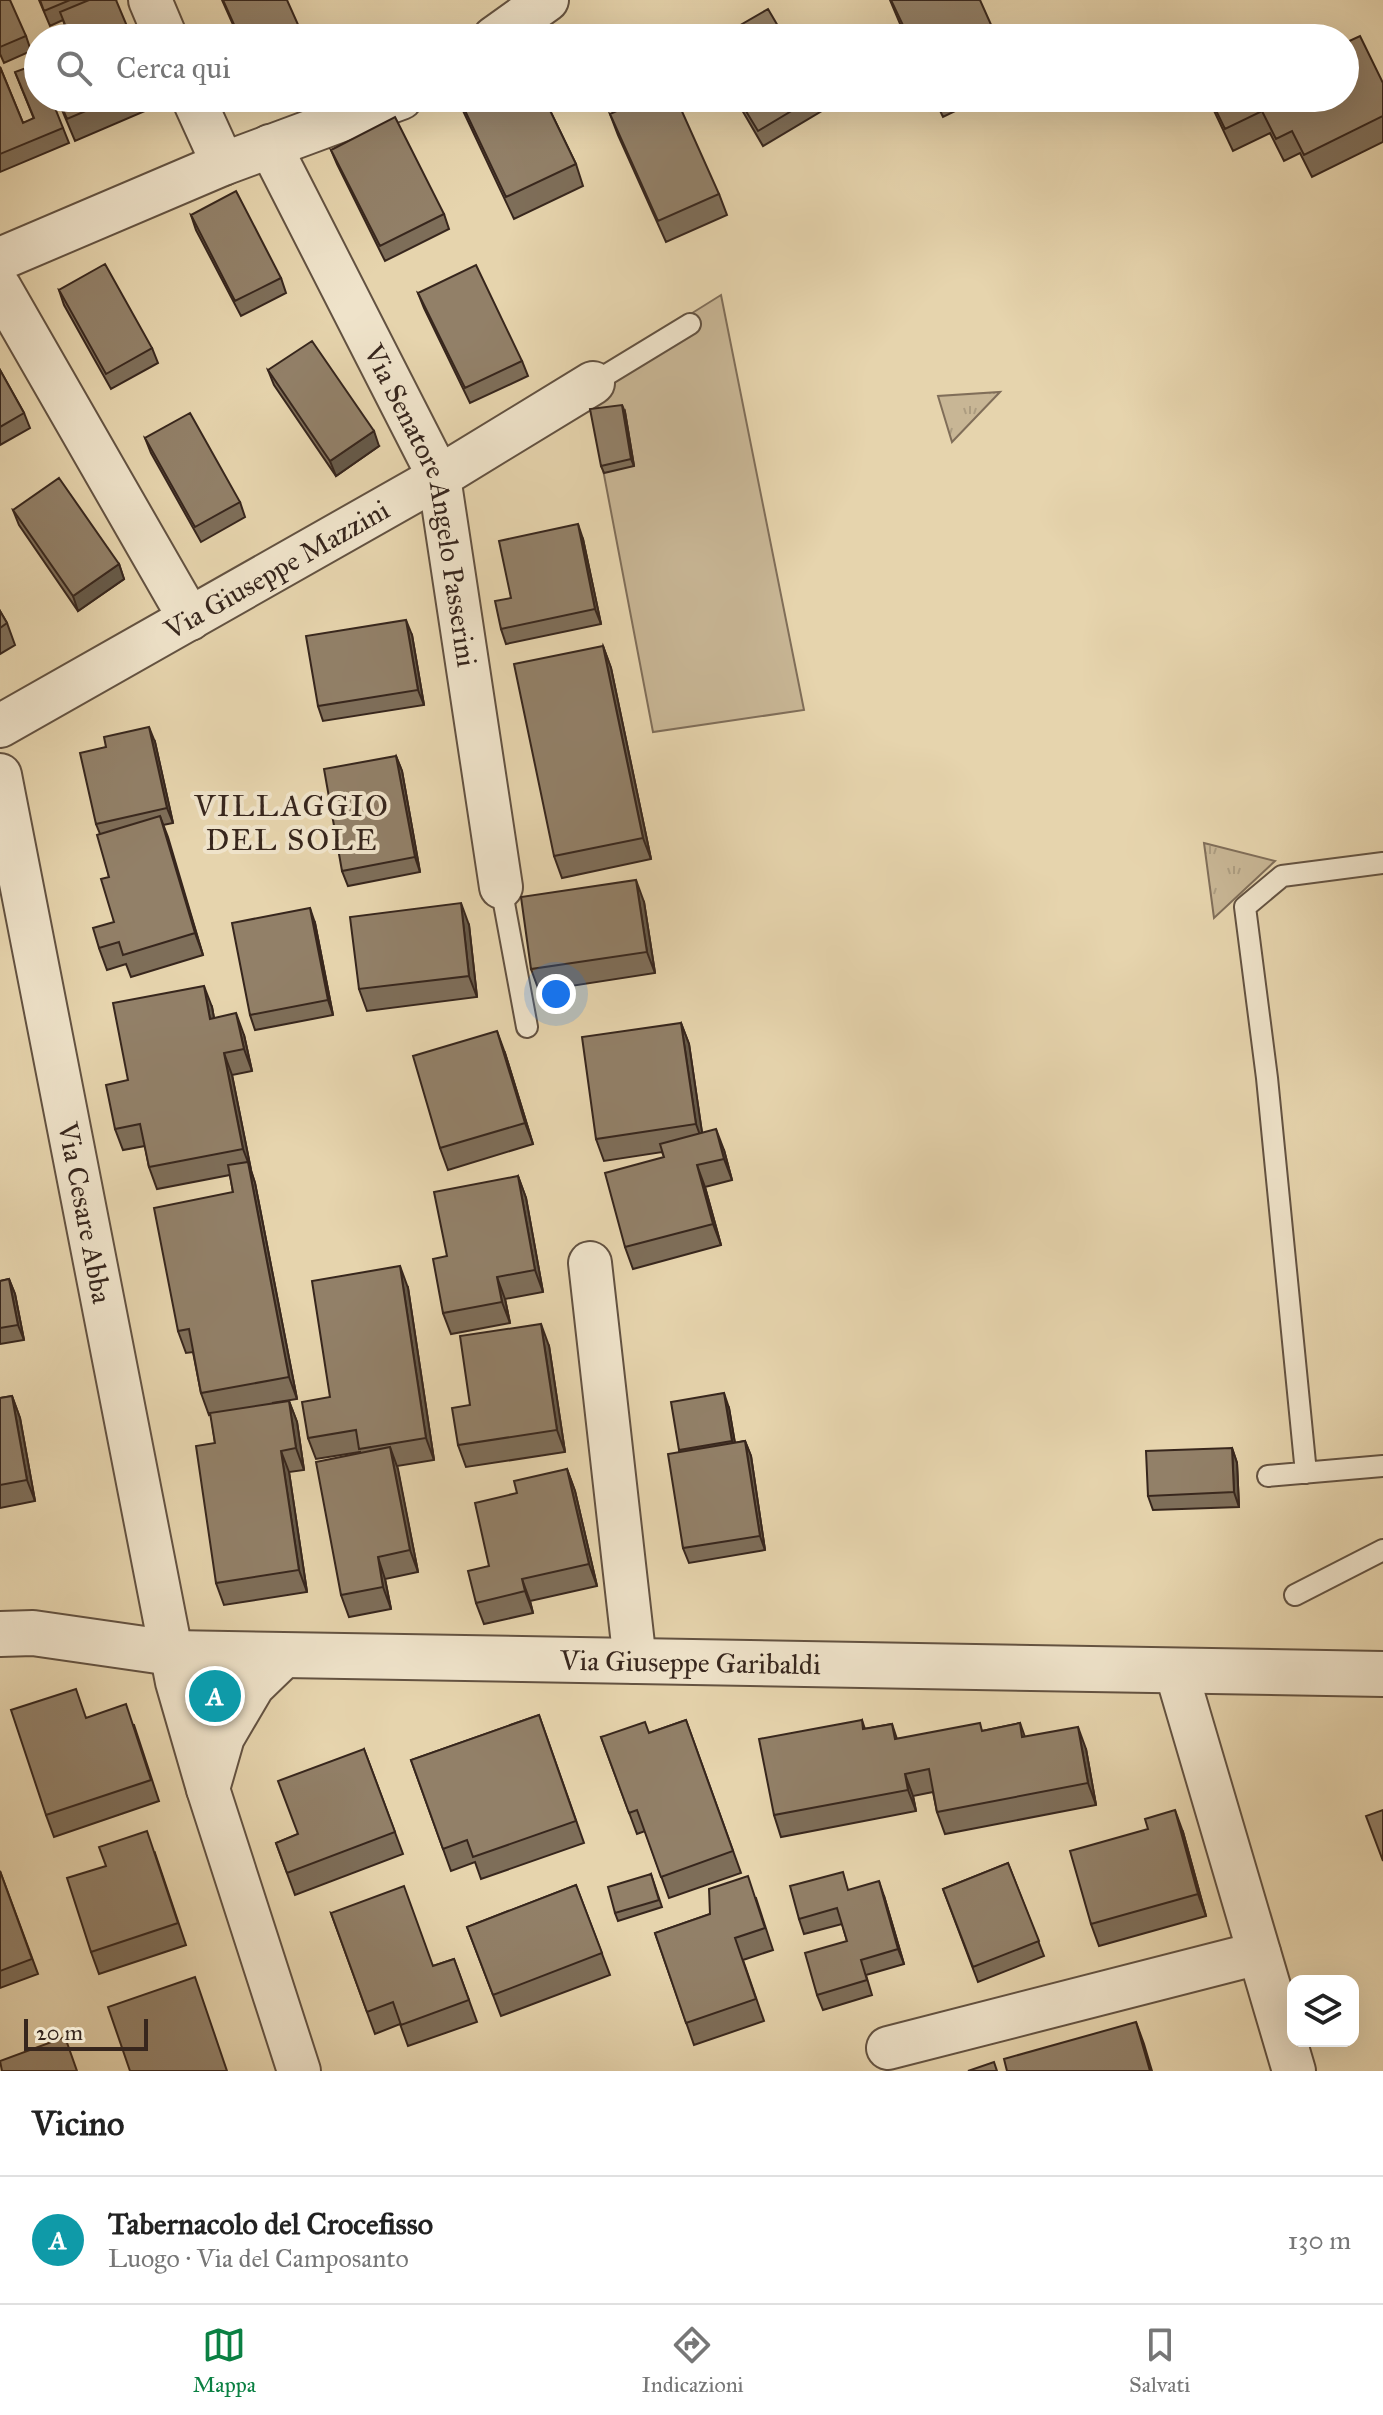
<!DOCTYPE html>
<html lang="it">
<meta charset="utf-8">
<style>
body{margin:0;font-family:"IM FELL Great Primer",serif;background:#f6f6f6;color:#222}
.controls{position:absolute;right:24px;bottom:24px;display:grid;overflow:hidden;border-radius:16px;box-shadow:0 8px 32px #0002}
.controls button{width:72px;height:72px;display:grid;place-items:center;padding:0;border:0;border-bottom:2px solid #e0e0e0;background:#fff;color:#222;font:40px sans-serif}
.scale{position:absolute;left:24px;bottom:20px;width:124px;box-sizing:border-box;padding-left:8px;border:4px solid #37261d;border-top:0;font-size:22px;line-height:28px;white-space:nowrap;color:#37261d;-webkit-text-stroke:6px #efe3ca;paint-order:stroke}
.you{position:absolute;left:556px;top:994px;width:28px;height:28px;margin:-20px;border:6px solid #fff;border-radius:50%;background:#1a73e8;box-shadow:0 0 0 12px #1a73e833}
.badge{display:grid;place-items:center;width:52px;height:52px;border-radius:50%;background:#0b8043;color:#fff;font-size:26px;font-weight:700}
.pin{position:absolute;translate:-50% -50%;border:4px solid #fff;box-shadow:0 2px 8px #0006}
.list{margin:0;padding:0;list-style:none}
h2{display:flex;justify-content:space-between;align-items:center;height:104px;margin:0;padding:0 32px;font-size:34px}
h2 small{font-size:26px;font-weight:400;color:#767676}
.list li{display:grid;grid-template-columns:52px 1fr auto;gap:24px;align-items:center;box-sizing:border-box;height:128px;padding:0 32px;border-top:2px solid #e0e0e0}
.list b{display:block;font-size:30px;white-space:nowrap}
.list p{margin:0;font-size:26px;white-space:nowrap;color:#767676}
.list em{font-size:26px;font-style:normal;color:#767676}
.icon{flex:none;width:44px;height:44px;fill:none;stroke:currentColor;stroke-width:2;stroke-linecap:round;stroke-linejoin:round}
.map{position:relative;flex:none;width:1383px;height:2071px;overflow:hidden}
.search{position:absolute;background:#fff;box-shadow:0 8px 32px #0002;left:24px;right:24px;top:24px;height:88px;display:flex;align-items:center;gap:20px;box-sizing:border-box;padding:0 28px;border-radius:44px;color:#767676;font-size:30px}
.sheet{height:232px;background:#fff}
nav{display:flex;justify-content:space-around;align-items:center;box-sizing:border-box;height:112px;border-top:2px solid #e0e0e0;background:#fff;font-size:22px;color:#767676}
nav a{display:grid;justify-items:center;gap:4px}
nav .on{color:#0b8043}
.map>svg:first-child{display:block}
</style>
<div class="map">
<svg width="1383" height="2071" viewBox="0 0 1383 2071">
<defs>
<pattern id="grass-tufts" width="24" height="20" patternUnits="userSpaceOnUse" patternTransform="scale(2)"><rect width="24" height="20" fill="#c8b695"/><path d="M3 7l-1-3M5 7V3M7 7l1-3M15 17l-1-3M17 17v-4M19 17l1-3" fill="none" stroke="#ac9c80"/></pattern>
</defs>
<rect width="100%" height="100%" fill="#e6d4ad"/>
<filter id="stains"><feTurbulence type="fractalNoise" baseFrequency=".0025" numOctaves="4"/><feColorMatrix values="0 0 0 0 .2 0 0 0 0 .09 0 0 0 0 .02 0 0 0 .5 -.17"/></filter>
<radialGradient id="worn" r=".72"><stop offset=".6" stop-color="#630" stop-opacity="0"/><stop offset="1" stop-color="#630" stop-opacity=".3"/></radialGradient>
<!-- grass -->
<path fill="url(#grass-tufts)" stroke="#806e59" stroke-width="2" d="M1000,392L952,442L938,396Z
M1204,843L1275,861L1214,918Z"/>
<!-- garden -->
<path fill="#c8b695" stroke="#806e59" stroke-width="2" d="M721,295L804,710L653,732L593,417V375Z"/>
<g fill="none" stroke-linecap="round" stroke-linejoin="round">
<!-- service casing -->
<g stroke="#635241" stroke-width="24">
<path id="service" d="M593,383L690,324
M501,887L527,1027
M1306,1473L1267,1078L1245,907L1282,876L1383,863
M1268,1476L1383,1466
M1295,1595L1383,1550"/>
</g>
<!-- minor casing -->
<g stroke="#635241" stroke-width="46">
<g id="minor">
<path d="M150,0L166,38"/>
<path d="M494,38L547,0"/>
<path d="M193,98L223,164"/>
<path id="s1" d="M270,146L439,477L501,887"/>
<path d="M0,259L223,164L401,98"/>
<path d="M0,288L190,619"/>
<path id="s2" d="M0,726L439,477L593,383"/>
<path id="s3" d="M0,775L177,1682L208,1789L299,2071"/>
<path d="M590,1263L635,1662"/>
<path d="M1176,1671L1294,2071"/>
<path d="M208,1789L223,1737L253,1686L285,1655"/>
<path d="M888,2048L1259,1953"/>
</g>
</g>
<!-- tertiary casing -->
<g stroke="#635241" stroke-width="48">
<g id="tertiary">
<path id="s4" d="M0,1634L33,1633L172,1653L1383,1674"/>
</g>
</g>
<!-- service -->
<use href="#service" stroke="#efe3ca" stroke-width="20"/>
<!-- minor -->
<use href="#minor" stroke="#efe3ca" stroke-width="42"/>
<!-- tertiary -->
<use href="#tertiary" stroke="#efe3ca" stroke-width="44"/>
</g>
<!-- wall -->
<path fill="#7e6e59" stroke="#37261d" stroke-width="2" d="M0,0L26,36L31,51L4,63L0,54Z
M39,0H116L67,32L63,20L50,26Z
M222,0H223L304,38H239Z
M890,0L997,38H906Z
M0,67L23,123L34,119L15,72L63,128L69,143L0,172Z
M1383,83V142L1312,177L1300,153L1284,161L1270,133L1233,151L1208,98H1345Z
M57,98H156L159,105L75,141Z
M457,98H544L576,164L583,186L514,219Z
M735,98H820L825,109L763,146Z
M934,98H982L943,117Z
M610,114L719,194L727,215L666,242L618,135Z
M331,150L444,214L449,229L385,261L337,164Z
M191,215L281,278L286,293L241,316L196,230Z
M59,290L152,348L158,363L111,389L64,305Z
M418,293L522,361L528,376L470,403L424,308Z
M0,370L24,413L30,428L0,445Z
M268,370L379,446L336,476L274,385Z
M625,412L634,466L604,473L601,466Z
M145,438L240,502L245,517L201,542L151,453Z
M13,510L119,564L124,579L78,611L19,525Z
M583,539L601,624L506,644L501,629L511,598Z
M0,611L7,623L15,645L0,654Z
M412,635L424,705L323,721L318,706Z
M603,646L611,668L651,859L562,878L554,856Z
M155,742L173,823L163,825L203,955L131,977L126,964L107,970L99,948L114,922L109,877L100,834L96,824Z
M396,756L402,771L420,872L348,886L342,871Z
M644,902L655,973L539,991L531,969Z
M315,923L333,1015L255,1030L250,1015Z
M469,925L477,997L367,1011L359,989Z
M212,1007L214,1018L244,1035L252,1071L232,1075L251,1170L255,1183L297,1399L272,1403L289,1401L297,1422L304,1470L289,1472L307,1592L224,1605L216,1583L215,1443L211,1414L209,1415L201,1393L193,1352L186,1353L178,1331L233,1192L230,1175L157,1189L149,1167L145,1146L123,1150L115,1129L128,1080Z
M681,1023L689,1044L702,1133L724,1150L732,1180L705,1187L721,1245L633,1269L625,1247L664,1157L662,1152L604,1161L596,1139Z
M505,1053L533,1144L448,1170L440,1148Z
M518,1176L526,1198L543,1292L505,1299L510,1323L451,1334L443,1313L447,1256Z
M9,1279L15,1294L24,1340L0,1344V1281Z
M408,1288L434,1460L397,1466L418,1572L385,1579L391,1609L349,1617L341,1595L360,1453V1452L316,1459L308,1438L330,1397Z
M549,1346L565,1452L466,1467L458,1445L470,1405Z
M12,1396L20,1418L35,1501L0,1508V1398Z
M729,1408L735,1443L745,1441L751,1456L765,1550L689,1563L683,1548L679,1450Z
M1232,1448L1237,1463L1239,1507L1153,1510L1148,1496Z
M567,1469L575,1491L597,1586L530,1601L533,1613L484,1624L476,1603L517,1493Z
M223,1686L222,1708L207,1707L204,1699Z
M539,1715L584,1843L481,1879L475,1862L451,1871L411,1760Z
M86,1718L134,1725L159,1801L54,1837L46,1815Z
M686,1720L741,1873L669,1898L645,1831L637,1834L601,1737L649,1733Z
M862,1720L865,1729L892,1724L897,1739L982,1731L1020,1723L1025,1737L1086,1749L1096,1805L945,1834L937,1812L933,1792L913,1796L916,1811L781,1837L774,1815Z
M364,1749L403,1854L295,1895L276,1843L298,1834Z
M1183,1832L1206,1916L1099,1946L1091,1924Z
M155,1853L186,1945L99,1974L91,1952Z
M1008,1863L1044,1956L978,1982L943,1889Z
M0,1871L38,1974L0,1988Z
M651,1874L662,1907L618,1921L615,1913Z
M576,1885L610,1975L501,2016L467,1927Z
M849,1890L884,1896L904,1964L866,1975L872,1995L823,2010L817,1995L847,1941L842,1924L804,1934L799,1919Z
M756,1898L773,1950L743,1960L764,2021L694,2045L655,1933Z
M331,1913L433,1966L454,1959L477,2022L408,2046L400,2024L375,2034Z"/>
<!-- shaded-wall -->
<path fill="#665a49" stroke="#37261d" stroke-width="2" d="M622,405L625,412L634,466L631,459Z
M374,431L379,446L336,476L330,461Z
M578,524L583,539L601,624L595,609Z
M119,564L124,579L78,611L73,596Z
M406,620L412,635L424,705L418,690Z
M603,646L611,668L651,859L643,838Z
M149,727L155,742L173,823L167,808Z
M396,756L402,771L420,872L415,857Z
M160,816L168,837L203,955L195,933Z
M636,880L644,902L655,973L647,952Z
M461,903L469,925L477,997L469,976Z
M310,908L315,923L333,1015L328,1000Z
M204,986L212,1007L218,1040L210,1019Z
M236,1013L244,1035L252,1071L244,1049Z
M681,1023L689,1044L704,1146L696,1124Z
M497,1031L505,1053L533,1144L525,1123Z
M224,1053L232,1075L251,1170L243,1149Z
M716,1129L724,1150L732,1180L724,1159Z
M248,1162L255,1183L297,1399L289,1377Z
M697,1165L705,1187L721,1245L713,1224Z
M518,1176L526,1198L543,1292L535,1270Z
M400,1266L408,1288L434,1460L426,1438Z
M497,1277L505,1299L510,1323L502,1302Z
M9,1279L15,1294L24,1340L18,1325Z
M541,1324L549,1346L565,1452L557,1430Z
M724,1393L729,1408L737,1456L732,1441Z
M12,1396L20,1418L35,1501L27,1480Z
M289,1401L297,1422L304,1470L296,1448Z
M745,1441L751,1456L765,1550L760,1536Z
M390,1447L398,1469L418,1572L410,1550Z
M1232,1448L1237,1463L1239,1507L1234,1492Z
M281,1451L289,1472L307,1592L299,1570Z
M567,1469L575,1491L597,1586L589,1564Z
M378,1557L385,1579L391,1609L383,1587Z
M522,1579L530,1601L533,1613L525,1591Z
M221,1678L223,1686L222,1708L219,1700Z
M1078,1727L1086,1749L1096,1805L1088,1783Z
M905,1774L913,1796L916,1811L908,1790Z
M1175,1810L1183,1832L1206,1916L1198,1894Z
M879,1881L884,1896L904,1964L898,1949Z
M1136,2022L1144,2044L1152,2071H1150Z"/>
<!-- building -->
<path fill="#928068" stroke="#37261d" stroke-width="2" d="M0,0H10L26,36L0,47Z
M40,0H70L44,11Z
M89,0H116L132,38H54L68,32L60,12Z
M223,0H287L304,38H240Z
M891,0H980L997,38H909Z
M768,9L785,38H718Z
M1360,36L1383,83V116L1304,155L1292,131L1276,139L1262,111L1225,129L1210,98H1345V43Z
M37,64L38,67V98H51L63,128L0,154V67L23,123L34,118L15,72Z
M58,98H116L67,119Z
M459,98H544L576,164L506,197Z
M645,98H676L719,194L658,221L610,114Z
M738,98H813L758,131Z
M395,117L444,214L380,246L331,150Z
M236,191L281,278L235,301L191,215Z
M105,264L152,348L106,374L59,290Z
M476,265L522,361L465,388L418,293Z
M312,341L374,431L330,461L268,370Z
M0,370L24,413L0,427Z
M622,405L631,459L601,466L590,409Z
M190,413L240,502L195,527L145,438Z
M59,478L119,564L73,596L13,510Z
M578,524L595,609L501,629L495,601L511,598L499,541Z
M0,611L7,623L0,628Z
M406,620L418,690L318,706L306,636Z
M603,646L643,838L554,856L514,664Z
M149,727L167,808L96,824L80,753L106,747L104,737Z
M396,756L415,857L342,871L324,769Z
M160,816L195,933L123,955L119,942L99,948L93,928L114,922L101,879L109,877L97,835Z
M636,880L647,952L531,969L521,897Z
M461,903L469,976L359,989L350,917Z
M310,908L328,1000L250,1015L232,923Z
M204,986L210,1019L236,1013L244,1049L224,1053L243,1149L149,1167L140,1124L115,1129L106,1085L128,1080L113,1003Z
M681,1023L696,1124L596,1139L582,1037Z
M497,1031L525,1123L440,1148L413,1056Z
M716,1129L724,1159L697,1165L713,1224L625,1247L605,1173L664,1157L660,1144Z
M248,1162L289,1377L201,1393L189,1329L178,1331L154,1208L233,1192L228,1165Z
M518,1176L535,1270L497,1277L502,1302L443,1313L433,1259L447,1256L434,1192Z
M400,1266L426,1438L359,1449L356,1430L308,1438L302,1402L330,1397L312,1281Z
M9,1279L18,1325L0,1328V1281Z
M541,1324L557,1430L458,1445L452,1408L470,1405L460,1336Z
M724,1393L732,1441L679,1450L671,1402Z
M12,1396L27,1480L0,1485V1398Z
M289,1401L296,1448L281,1451L299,1570L216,1583L196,1446L215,1443L210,1413Z
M745,1441L760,1536L683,1548L668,1454Z
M390,1447L410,1550L378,1557L383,1587L341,1595L316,1462Z
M1232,1448L1234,1492L1148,1496L1146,1451Z
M567,1469L589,1564L522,1579L525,1591L476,1603L468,1571L489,1566L475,1503L517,1493L514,1481Z
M205,1678H221L219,1700L204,1699Z
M76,1689L86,1718L126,1704L151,1780L46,1815L11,1710Z
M539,1715L576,1821L473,1857L467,1840L443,1849L411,1760Z
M686,1720L733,1851L661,1877L637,1810L629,1813L601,1737L645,1722L649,1733Z
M862,1720L863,1729L892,1724L895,1739L980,1723L982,1731L1020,1723L1022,1737L1078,1727L1088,1783L937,1812L929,1769L905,1774L908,1790L774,1815L759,1739Z
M364,1749L395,1832L287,1873L276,1843L298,1834L278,1781Z
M1175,1810L1198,1894L1091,1924L1070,1851L1148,1829L1145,1819Z
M1383,1810V1861L1366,1816Z
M147,1831L178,1923L91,1952L67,1878L106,1866L99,1847Z
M1008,1863L1039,1941L973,1967L943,1889Z
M0,1871L32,1959L0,1971Z
M843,1872L848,1890L879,1881L898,1949L861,1960L867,1980L817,1995L805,1953L847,1941L837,1908L799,1919L790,1886Z
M651,1874L659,1900L615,1913L608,1887Z
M748,1876L765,1928L735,1938L756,1999L686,2023L655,1933L710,1914L709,1889Z
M576,1885L602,1953L493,1995L467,1927Z
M404,1886L433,1966L454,1959L469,2000L401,2025L393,2002L367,2012L331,1913Z
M195,1977L227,2071H130L108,2007Z
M1136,2022L1150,2071H1007L1004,2059Z
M65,2037L77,2071H2L0,2061Z
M994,2062L997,2071H968Z"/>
<g text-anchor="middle" stroke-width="8" stroke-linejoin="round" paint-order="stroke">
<!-- street labels -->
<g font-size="28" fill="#37261d" stroke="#efe3ca">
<text dy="10" stroke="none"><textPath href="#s1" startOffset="394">Via Senatore Angelo Passerini</textPath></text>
<text dy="10" stroke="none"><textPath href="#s2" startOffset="318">Via Giuseppe Mazzini</textPath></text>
<text dy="10" stroke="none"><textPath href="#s3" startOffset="446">Via Cesare Abba</textPath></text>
<text dy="10" stroke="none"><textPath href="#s4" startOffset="692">Via Giuseppe Garibaldi</textPath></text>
</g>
<!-- neighbourhood labels -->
<g font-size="30" letter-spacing="2" fill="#37261d" stroke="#efe3ca">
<text x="292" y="816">VILLAGGIO<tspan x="292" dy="34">DEL SOLE</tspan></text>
</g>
</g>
<rect width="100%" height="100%" filter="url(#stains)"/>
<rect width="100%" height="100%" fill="url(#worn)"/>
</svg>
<div class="controls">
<button><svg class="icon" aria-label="layers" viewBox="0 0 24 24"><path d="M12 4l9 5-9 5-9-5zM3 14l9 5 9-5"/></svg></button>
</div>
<div class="scale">20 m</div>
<div class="you"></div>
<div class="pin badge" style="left:215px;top:1696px;background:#0f9aa8">A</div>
<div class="search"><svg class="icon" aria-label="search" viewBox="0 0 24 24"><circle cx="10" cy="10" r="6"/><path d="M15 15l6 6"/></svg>Cerca qui</div>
</div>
<section class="sheet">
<h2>Vicino<small></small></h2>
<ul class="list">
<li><span class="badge" style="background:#0f9aa8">A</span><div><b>Tabernacolo del Crocefisso</b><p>Luogo · Via del Camposanto</p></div><em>130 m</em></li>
</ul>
</section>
<nav>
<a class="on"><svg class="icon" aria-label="map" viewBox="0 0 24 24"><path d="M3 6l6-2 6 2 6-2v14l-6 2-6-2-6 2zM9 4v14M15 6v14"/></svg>Mappa</a>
<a><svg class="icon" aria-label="directions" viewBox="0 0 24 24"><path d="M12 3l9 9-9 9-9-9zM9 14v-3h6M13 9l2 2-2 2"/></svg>Indicazioni</a>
<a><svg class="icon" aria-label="saved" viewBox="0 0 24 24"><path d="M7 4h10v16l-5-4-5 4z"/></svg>Salvati</a>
</nav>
